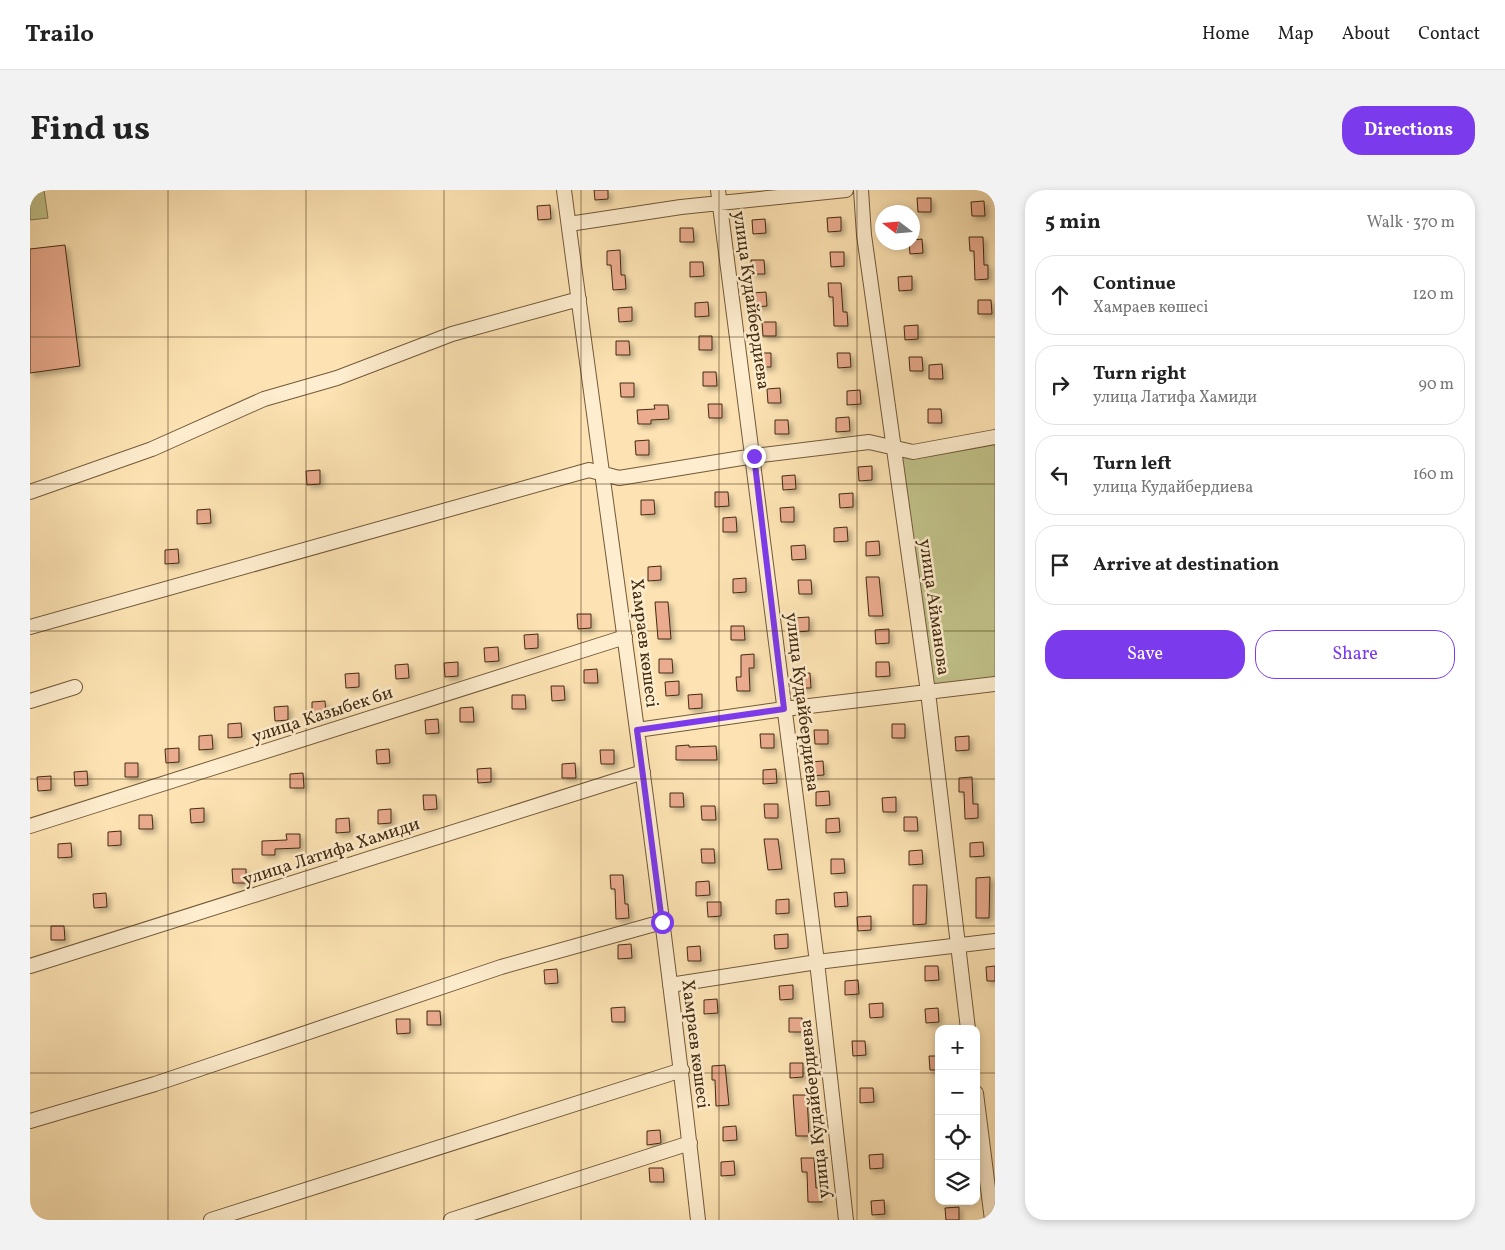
<!DOCTYPE html>
<meta charset="utf-8">
<style>
body{margin:0;font-family:Vollkorn,serif;background:#f2f2f2;color:#222}
.controls{position:absolute;right:15px;bottom:15px;display:grid;overflow:hidden;border-radius:10px;box-shadow:0 2px 8px #0003}
.controls button{width:45px;height:45px;display:grid;place-items:center;padding:0;border:0;border-bottom:1px solid #e0e0e0;background:#fff;color:#222;font:25px sans-serif}
.compass{position:absolute;left:845px;top:15px;width:45px;height:45px;border-radius:50%;background:#fff;box-shadow:0 2px 8px #0003;rotate:286deg}
.stop{position:absolute;width:15px;height:15px;margin:-11px;border:4px solid #7c3aed;border-radius:50%;background:#fff}
.stop.end{background:#7c3aed;border-color:#fff;box-shadow:0 1px 5px #0008}
.list{margin:0;padding:0;list-style:none}
h2{display:flex;justify-content:space-between;align-items:center;height:65px;margin:0;padding:0 20px;font-size:21px}
h2 small{font-size:16px;font-weight:400;color:#767676}
.list li{display:grid;grid-template-columns:32px 1fr auto;gap:15px;align-items:center;box-sizing:border-box;height:80px;margin:0 10px 10px;padding:0 10px;border:1px solid #e0e0e0;border-radius:20px}
.list b{display:block;font-size:19px;white-space:nowrap}
.list p{margin:0;font-size:16px;white-space:nowrap;color:#767676}
.list em{font-size:16px;font-style:normal;color:#767676}
.actions{display:flex;gap:10px;padding:15px 20px}
.actions a{flex:1;padding:11px 0;border:1px solid #7c3aed;border-radius:20px;text-align:center;font-size:18px;color:#7c3aed}
.actions .main{background:#7c3aed;color:#fff}
.icon{flex:none;width:28px;height:28px;fill:none;stroke:currentColor;stroke-width:2;stroke-linecap:round;stroke-linejoin:round}
.map{position:relative;flex:none;width:965px;height:1030px;overflow:hidden;border-radius:20px}
header{display:flex;align-items:center;gap:30px;box-sizing:border-box;height:70px;padding:0 25px;background:#fff;border-bottom:1px solid #e0e0e0}
header strong{font-size:24px}
nav{display:flex;gap:28px;margin-inline-start:auto;font-size:18px}
.intro{display:flex;align-items:center;justify-content:space-between;box-sizing:border-box;height:120px;padding:0 30px}
h1{margin:0;font-size:35px}
.button{padding:12px 22px;border-radius:20px;background:#7c3aed;color:#fff;font-size:18px;font-weight:700}
main{display:flex;gap:30px;padding:0 30px}
aside{flex:1;background:#fff;border-radius:20px;box-shadow:0 2px 8px #0003}
.map>svg:first-child{display:block}
</style>
<header>
<strong>Trailo</strong>
<nav><a>Home</a><a>Map</a><a>About</a><a>Contact</a></nav>
</header>
<div class="intro"><h1>Find us</h1><a class="button">Directions</a></div>
<main>
<div class="map">
<svg width="965" height="1030" viewBox="0 0 965 1030">
<defs>
<filter id="shadow"><feDropShadow dx="3.5" dy="3.5" stdDeviation="2.5" flood-color="#0004"/></filter>
</defs>
<rect width="100%" height="100%" fill="#fde3b3"/>
<filter id="stains"><feTurbulence type="fractalNoise" baseFrequency=".004" numOctaves="4"/><feColorMatrix values="0 0 0 0 .2 0 0 0 0 .09 0 0 0 0 .02 0 0 0 .5 -.17"/></filter>
<radialGradient id="worn" r=".72"><stop offset=".6" stop-color="#630" stop-opacity="0"/><stop offset="1" stop-color="#630" stop-opacity=".3"/></radialGradient>
<!-- green -->
<path fill="#c2c38b" stroke="#82774e" d="M0,0H14L18,28L0,30Z
M965,247V494L898,502L864,257Z"/>
<!-- building -->
<path fill="#eaab8e" stroke="#432b11" filter="url(#shadow)" d="M564,0H578V9L565,10Z
M887,8H901V22H888Z
M954,11L955,26H942L941,12Z
M520,15L521,29L508,30L507,16Z
M811,27V41L798,42L797,28Z
M735,29L736,43L723,44L722,30Z
M650,38H663L664,52H650Z
M939,47H953L954,75H958V89L945,90L944,61H940Z
M892,49L893,63L880,64L879,52H882V50Z
M35,55L50,176L0,183V59Z
M590,60L591,85H595L596,99L583,100L581,75H577V61Z
M800,62H814V76L801,77Z
M721,70H734L735,84H722Z
M660,72H673L674,86L660,87Z
M882,86V100L869,101L868,87Z
M798,93H811L813,122H817L818,136H804L803,107H799Z
M736,102L737,116L723,117L722,103Z
M948,110H961L962,124H948Z
M678,112L679,126L665,127V113Z
M602,117V131L589,132L588,118Z
M732,132H746V146H733Z
M888,135V149L875,150L874,136Z
M669,146H682V160H669Z
M586,151H599L600,165H586Z
M727,163H741V177H728Z
M807,163H820L821,177L808,178Z
M879,167H892L893,181H880Z
M912,174L913,189H899V175Z
M673,182H686L687,196H673Z
M590,193H604V207H591Z
M750,198L751,213H738L737,199Z
M830,200L831,214L817,215V201Z
M678,214H692V228H679Z
M624,215H638L639,229L621,230V234H608L607,220L625,219Z
M898,219H911L912,233H898Z
M819,227L820,241L806,242V228Z
M745,230H758L759,244H745Z
M619,250V265H606L605,251Z
M842,276V290L829,291L828,277Z
M290,280V294L277,295L276,281Z
M765,285L766,299L753,300L752,286Z
M685,302H698L699,316L685,317Z
M823,303V317L810,318L809,304Z
M611,310H624L625,324L611,325Z
M764,317V332H751L750,318Z
M180,319L181,333L167,334V320Z
M706,327L707,342H693V328Z
M817,337L818,351L804,352V338Z
M849,351L850,365L836,366V352Z
M775,355L776,369L762,370L761,356Z
M148,359L149,373L135,374V360Z
M631,376V390L618,391V377Z
M836,387H849L853,426H839Z
M716,388V402L703,403V389Z
M768,390H781L782,404H769Z
M625,412H638L641,449H628Z
M547,424H561V438L548,439Z
M779,427V441L766,442L765,428Z
M701,436H714L715,450H701Z
M859,439V453L846,454L845,440Z
M508,444V458L495,459L494,445Z
M468,457L469,471L455,472L454,458Z
M724,464V478H719L720,501H707L706,487H711V465Z
M629,469H642L643,483H629Z
M428,472V486L415,487L414,473Z
M846,472H859L860,486L846,487Z
M378,474L379,488L366,489L365,475Z
M567,479L568,493H554V480Z
M329,483V497L316,498L315,484Z
M780,483L781,498H767V484Z
M649,491V505L636,506L635,492Z
M521,496H534L535,510L522,511Z
M672,504V518L659,519L658,505Z
M482,505H495L496,519H482Z
M295,511L296,525L282,526V512Z
M258,516V530L245,531L244,517Z
M443,517L444,532H430V518Z
M408,529L409,543L396,544L395,530Z
M211,533L212,547L198,548V534Z
M862,534H875V548H862Z
M784,540H798V554H785Z
M730,544H744V558H731Z
M182,545L183,559L169,560V546Z
M939,546V560L926,561L925,547Z
M659,555V557L686,556L687,570H646V556Z
M149,558V572L136,573L135,559Z
M359,559L360,573L347,574L346,560Z
M570,560H584V574H571Z
M793,571L794,585L780,586V572Z
M95,573H108V587H95Z
M545,573L546,588H532V574Z
M461,578V592L448,593L447,579Z
M746,579L747,593L733,594V580Z
M57,581L58,595L45,596L44,582Z
M273,583L274,598H260V584Z
M21,586V600L8,601L7,587Z
M942,587L943,614H948V628L935,629L934,602H929V588Z
M799,601L800,615L786,616V602Z
M640,603H653L654,617H640Z
M393,605H406L407,619L394,620Z
M866,607V622H853L852,608Z
M734,614H748V628H735Z
M671,616H685L686,630H672Z
M174,618V632L161,633L160,619Z
M361,619V633L348,634V620Z
M109,625H122L123,639H109Z
M874,627H887L888,641H874Z
M319,628L320,642L306,643V629Z
M809,628L810,642L796,643V629Z
M91,641V655L78,656V642Z
M256,644H270V658L245,659V665H232V651L257,650Z
M734,649H748L752,679L738,680Z
M953,652L954,666L940,667V653Z
M41,653L42,667L28,668V654Z
M671,659H684L685,673H672Z
M892,660L893,674L879,675V661Z
M801,669H814L815,683L801,684Z
M202,679H216V693H203Z
M580,685H593L595,714H598L599,728L586,729L585,699H581Z
M960,687L959,728H946V688Z
M679,691L680,705L666,706V692Z
M883,695H897L896,734L883,735Z
M817,702L818,716L805,717L804,703Z
M76,703L77,717L64,718L63,704Z
M759,709V723L746,724V710Z
M677,712H691V726L678,727Z
M841,726V740L828,741L827,727Z
M21,736H34L35,750H21Z
M758,744V758L745,759L744,745Z
M601,754L602,768L588,769V755Z
M670,756L671,771H658L657,757Z
M895,776H908L909,790L895,791Z
M965,776V791H957L956,777Z
M527,779L528,793L515,794L514,780Z
M828,790L829,804L815,805V791Z
M763,795V809L750,810L749,796Z
M687,809L688,823L674,824V810Z
M853,813V827L840,828L839,814Z
M595,817V832H582L581,818Z
M908,818L909,832L896,833L895,819Z
M397,821H410L411,835H397Z
M759,828H772L773,842H759Z
M366,829H380V843L367,844Z
M822,851H835L836,865L823,866Z
M899,866H909V880H900Z
M760,873H773V887L760,888Z
M695,875L699,915L686,916L685,890H682V876Z
M830,898H843L844,912L830,913Z
M763,905H777L779,946H766Z
M706,936L707,950L693,951V937Z
M630,940L631,953L617,955V941Z
M853,964V978L840,979L839,965Z
M771,968H784L786,998H791L792,1012H778L777,982H772Z
M704,971L705,985L691,986V972Z
M619,978H633L634,992H620Z
M854,1010L855,1024L842,1025L841,1011Z
M929,1017V1030H916L915,1018Z"/>
<g fill="none" stroke-linecap="round" stroke-linejoin="round">
<!-- minor casing -->
<g stroke="#72593a" stroke-width="16">
<path id="minor" d="M534,0C579,343 630,686 668,1030
M688,0L787,772L816,1030
M831,0L834,45L898,502L938,839
M539,34L651,17L816,0
M0,302L122,259L234,209L307,188L422,144L549,109
M0,437L559,280L589,288L724,266L839,252L883,262L965,247
M0,511L45,497
M607,540L754,519L965,494
M0,636L595,447
M0,776L613,582
M640,795L787,772L965,751
M946,903L962,1030
M0,931L125,894L471,777L632,732
M181,1030L652,880
M421,1030L660,953"/>
</g>
<!-- minor -->
<use href="#minor" stroke="#feedce" stroke-width="14"/>
</g>
<g fill="none" stroke-linecap="round" stroke-linejoin="round">
<!-- route -->
<path stroke="#7c3aed" stroke-width="6" d="M632,732L607,540L754,519L724,266"/>
</g>
<!-- grid -->
<path fill="none" stroke="#432b11" stroke-width="1" stroke-opacity="0.55" d="M138,0V1030M276,0V1030M414,0V1030M551,0V1030M689,0V1030M827,0V1030M0,147H965M0,294H965M0,441H965M0,589H965M0,736H965M0,883H909M946,883H965"/>
<g text-anchor="middle" stroke-width="5" stroke-linejoin="round" paint-order="stroke">
<!-- street labels -->
<g font-size="18" fill="#432b11" stroke="#feedce">
<text transform="translate(722 110) rotate(82)" y="6">улица Кудайбердиева</text>
<text transform="translate(905 417) rotate(82)" y="6">улица Айманова</text>
<text transform="translate(615 453) rotate(83)" y="6">Хамраев көшесі</text>
<text transform="translate(773 512) rotate(83)" y="6">улица Кудайбердиева</text>
<text transform="translate(292 524) rotate(-18)" y="6">улица Казыбек би</text>
<text transform="translate(301 661) rotate(-18)" y="6">улица Латифа Хамиди</text>
<text transform="translate(666 854) rotate(83)" y="6">Хамраев көшесі</text>
<text transform="translate(784 919) rotate(-96)" y="6">улица Кудайбердиева</text>
</g>
</g>
<rect width="100%" height="100%" filter="url(#stains)"/>
<rect width="100%" height="100%" fill="url(#worn)"/>
</svg>
<div class="controls">
<button>+</button>
<button>−</button>
<button><svg class="icon" aria-label="locate" viewBox="0 0 24 24"><circle cx="12" cy="12" r="6"/><path d="M12 2v4M12 18v4M2 12h4M18 12h4"/></svg></button>
<button><svg class="icon" aria-label="layers" viewBox="0 0 24 24"><path d="M12 4l9 5-9 5-9-5zM3 14l9 5 9-5"/></svg></button>
</div>
<svg class="compass" viewBox="-18 -18 36 36"><path d="M0-13l5 13h-10z" fill="#e53935"/><path d="M0 13l5-13h-10z" fill="#767676"/></svg>
<div class="stop" style="left:632px;top:732px"></div>
<div class="stop end" style="left:724px;top:266px"></div>
</div>
<aside>
<h2>5 min<small>Walk · 370 m</small></h2>
<ul class="list">
<li><svg class="icon" aria-label="ahead" viewBox="0 0 24 24"><path d="M12 20V5M6 11l6-6 6 6"/></svg><div><b>Continue</b><p>Хамраев көшесі</p></div><em>120 m</em></li>
<li><svg class="icon" aria-label="right" viewBox="0 0 24 24"><path d="M7 20v-9h11M14 6l5 5-5 5"/></svg><div><b>Turn right</b><p>улица Латифа Хамиди</p></div><em>90 m</em></li>
<li><svg class="icon" aria-label="left" viewBox="0 0 24 24"><path d="M17 20v-9H6M10 6l-5 5 5 5"/></svg><div><b>Turn left</b><p>улица Кудайбердиева</p></div><em>160 m</em></li>
<li><svg class="icon" aria-label="arrive" viewBox="0 0 24 24"><path d="M6 21V4h12l-3 4 3 4H6"/></svg><div><b>Arrive at destination</b></div></li>
</ul>
<div class="actions"><a class="main">Save</a><a>Share</a></div>
</aside>
</main>
